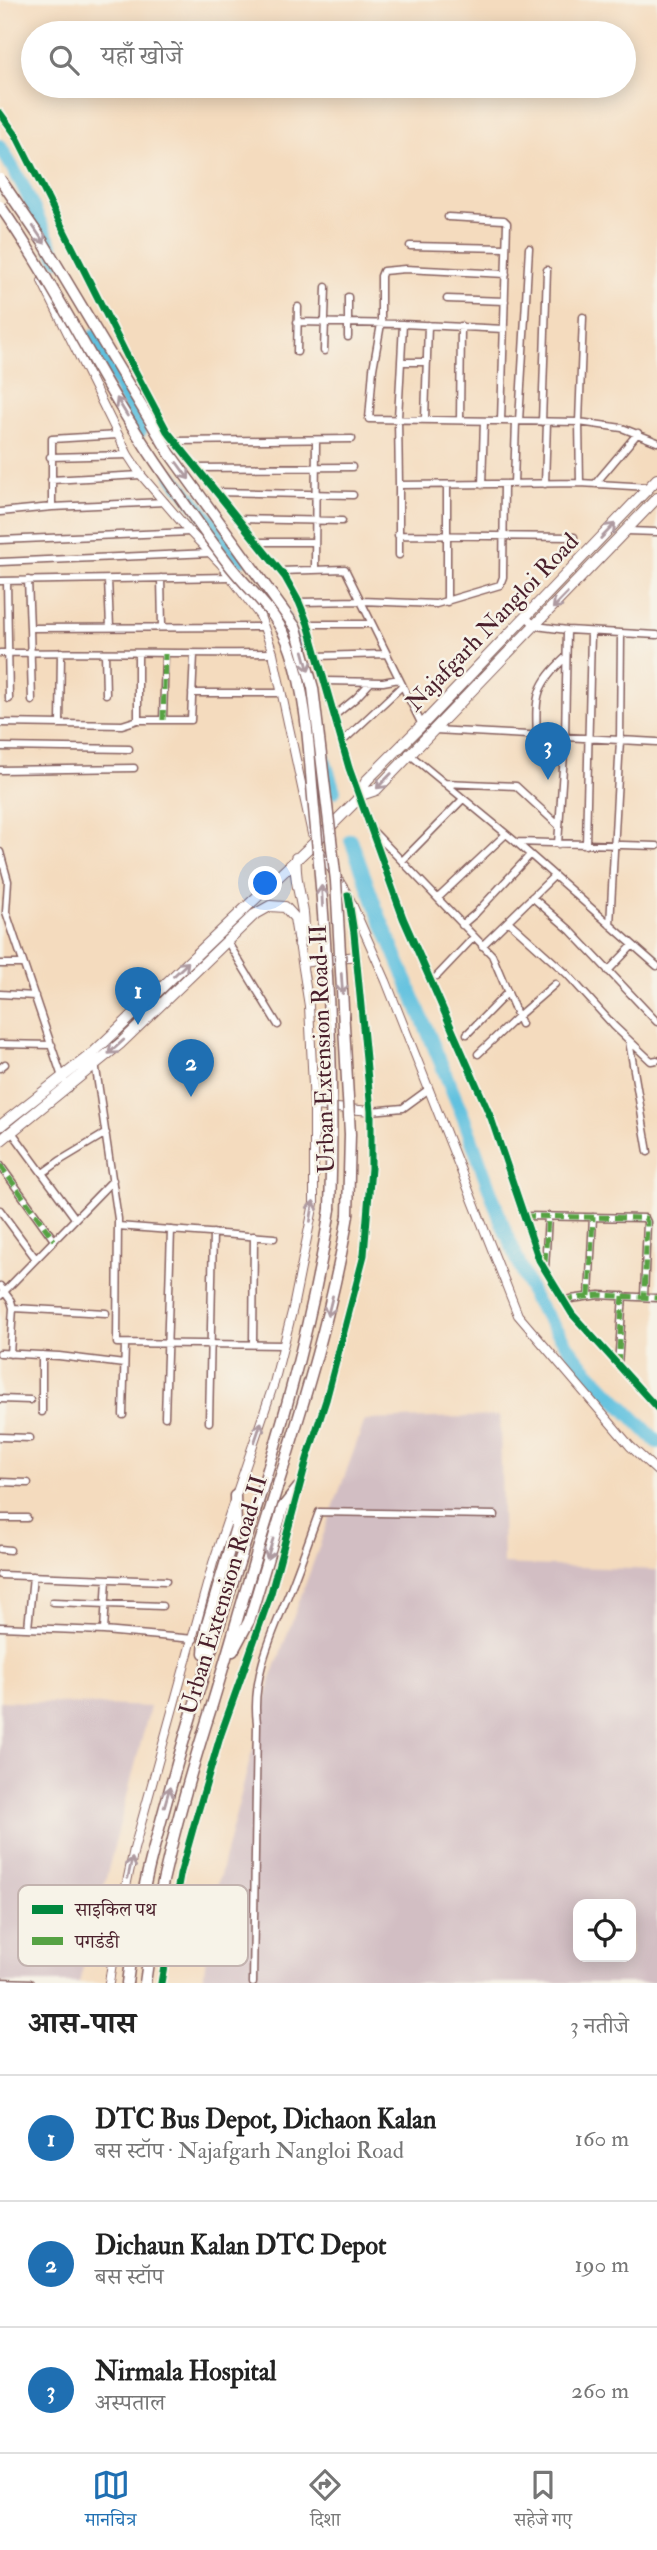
<!DOCTYPE html>
<html lang="hi">
<meta charset="utf-8">
<style>
body{margin:0;font-family:"IM FELL Double Pica","Noto Serif Devanagari",serif;background:#f2f2f2;color:#222}
.controls{position:absolute;right:21px;bottom:21px;display:grid;overflow:hidden;border-radius:14px;box-shadow:0 4px 18px #0003}
.controls button{width:63px;height:63px;display:grid;place-items:center;padding:0;border:0;border-bottom:2px solid #e0e0e0;background:#fff;color:#222;font:35px sans-serif}
.you{position:absolute;left:266px;top:884px;width:24px;height:24px;margin:-18px;border:5px solid #fff;border-radius:50%;background:#1a73e8;box-shadow:0 0 0 10px #1a73e833}
.badge{display:grid;place-items:center;width:46px;height:46px;border-radius:50%;background:#1f6fb2;color:#fff;font-size:23px;font-weight:700}
.pin{position:absolute;translate:-50% -58px;filter:drop-shadow(0 2px 4px #0008)}
.pin::after{content:'';position:absolute;top:37px;width:24px;height:21px;background:inherit;clip-path:polygon(0 0,100% 0,50% 100%)}
.list{margin:0;padding:0;list-style:none}
h2{display:flex;justify-content:space-between;align-items:center;height:91px;margin:0;padding:0 28px;font-size:30px}
h2 small{font-size:23px;font-weight:400;color:#767676}
.list li{display:grid;grid-template-columns:46px 1fr auto;gap:21px;align-items:center;box-sizing:border-box;height:126px;padding:0 28px;border-top:2px solid #e0e0e0}
.list b{display:block;font-size:26px;white-space:nowrap}
.list p{margin:0;font-size:23px;white-space:nowrap;color:#767676}
.list em{font-size:23px;font-style:normal;color:#767676}
.icon{flex:none;width:38px;height:38px;fill:none;stroke:currentColor;stroke-width:2;stroke-linecap:round;stroke-linejoin:round}
.map{position:relative;flex:none;width:657px;height:1983px;overflow:hidden}
.search{position:absolute;background:#fff;box-shadow:0 4px 18px #0003;left:21px;right:21px;top:21px;height:77px;display:flex;align-items:center;gap:18px;box-sizing:border-box;padding:0 24px;border-radius:38px;color:#767676;font-size:26px}
.sheet{height:469px;background:#fff}
nav{display:flex;justify-content:space-around;align-items:center;box-sizing:border-box;height:98px;border-top:2px solid #e0e0e0;background:#fff;font-size:19px;color:#767676}
nav a{display:grid;justify-items:center;gap:4px}
nav .on{color:#1f6fb2}
.map>svg:first-child{display:block}
</style>
<div class="map">
<svg width="657" height="1983" viewBox="0 0 657 1983">
<rect width="100%" height="100%" fill="#f7f3e8"/>
<filter id="ink" filterUnits="userSpaceOnUse"><feTurbulence type="fractalNoise" baseFrequency=".0143" numOctaves="2"/><feDisplacementMap in="SourceGraphic" scale="14" xChannelSelector="R" yChannelSelector="G"/><feConvolveMatrix kernelMatrix="1 2 1 2 8 2 1 2 1" color-interpolation-filters="sRGB"/></filter>
<filter id="wash" filterUnits="userSpaceOnUse"><feTurbulence type="fractalNoise" baseFrequency=".00686" numOctaves="4" result="noise"/><feDisplacementMap in="SourceGraphic" scale="28" xChannelSelector="R" yChannelSelector="G"/><feGaussianBlur stdDeviation="1.57" result="paint"/><feColorMatrix in="noise" values="0 0 0 0 0 0 0 0 0 0 0 0 0 0 0 0 0 1.4 0 .05"/><feComposite in="paint" operator="in"/></filter>
<g filter="url(#wash)">
<rect width="100%" height="100%" fill="#f4dbbe"/>
<!-- industrial -->
<path fill="#d2bec3" fill-rule="evenodd" d="M500,1416L503,1564L657,1570V1983H203L211,1910L271,1679L365,1420ZM578,1904H631V1957H578Z
M0,1701L150,1707L79,1983H0Z"/>
<g fill="none" stroke-linecap="round" stroke-linejoin="round">
<!-- river -->
<path stroke="#61c1df" stroke-width="14" d="M0,146L22,184L58,260
M95,335L140,431
M172,476L242,559
M278,605L295,648
M323,756L334,791
M351,840L376,908L465,1121L500,1218L534,1299L580,1363L657,1442"/>
</g>
</g>
<g filter="url(#ink)">
<g fill="none" stroke-linecap="round" stroke-linejoin="round">
<!-- minor casing -->
<g stroke="#86615e" stroke-width="9">
<path id="minor" d="M448,217L504,220L507,223L501,421
M410,246L506,248
M506,274L405,269L383,271L381,276V324L373,369L369,419L579,422L622,428L657,442
M447,299L505,301
M297,322L403,324L504,329
M403,324L398,418L399,485L580,483L649,487
M348,337V297
M324,351L326,287
M297,352L298,307
M401,362H427
M425,419L428,325
M460,420L461,326
M519,421L529,248
M542,422L547,270
M175,441L352,439
M50,457L128,455
M196,468L352,467
M51,480L141,475
M580,483L579,422L583,317
M514,484L516,421
M545,484L547,422
M595,484L638,433
M399,485V555
M482,485L484,421
M215,492L353,495
M52,507V439L118,435
M0,512L52,507L165,502
M237,519L342,521
M627,531L657,532
M398,535L574,537
M0,540L190,532
M256,542H314
M0,562L211,553
M315,569L316,440
M280,571L345,569L422,725
M161,578L162,626
M28,580L30,628
M108,580L110,627
M0,581L231,577
M7,581L9,699
M299,602L362,601L436,604L500,585L503,577L504,484
M447,602V485
M526,617L536,626L567,630L657,635
M308,624H372
M0,653C91,651 182,654 273,653
M105,653L106,694
M317,656L386,654
M324,681L383,682L399,679
M192,693H281
M32,701L30,628L264,627
M334,716L356,698L371,682
M138,720V654
M163,720L165,654
M0,723L122,725L138,720H191L194,654
M60,723L61,652
M435,730L657,742
M537,736C535,695 536,685 566,657
M342,742L402,686
M0,747L129,749
M408,753L516,842L657,966
M0,770L134,768
M444,783L516,786L558,825
M373,831L492,955L521,1024
M516,842L657,846
M558,844L565,738L567,630
M586,845L591,633
M0,852L8,881L6,912L62,1077L69,1088
M402,861L463,799
M532,897L570,930L657,1022
M438,898L506,834
M508,921L567,974L614,1026L651,1061L657,1060
M462,925L476,913L530,855
M610,925L620,740L621,634
M227,941L278,1025
M482,946L554,876
M0,964H23
M608,971L633,945
M437,976L474,937
M0,994L35,996
M467,1034L508,992
M629,1041L648,1152
M0,1044L52,1045
M478,1054L518,1016L555,984
M95,1062L118,1219L117,1343L283,1345
M0,1068L5,1064
M371,1111L403,1108L429,1089
M12,1132L75,1218
M0,1165L54,1240
M43,1173L61,1160L106,1133
M0,1210L36,1259
M524,1216L645,1218L647,1222L644,1297
M118,1226L274,1238
M545,1269L548,1216
M0,1286L11,1301L13,1308L10,1354
M0,1296L113,1180
M589,1296L593,1217
M564,1300L599,1295L657,1298
M13,1308L106,1313
M253,1344L254,1236
M0,1353L59,1356L124,1364
M618,1365L623,1296
M0,1399L30,1400
M42,1412V1355
M123,1415L125,1344
M165,1417L171,1230
M209,1422L213,1233
M0,1437L30,1438
M0,1482L28,1483
M0,1518H27
M0,1549L10,1550
M0,1575L166,1581
M53,1602L162,1606
M0,1627L104,1631L194,1639
M28,1628L33,1576
M104,1631L107,1579
M0,1982L30,1983
M253,1983L257,1723C251,1678 272,1634 289,1593C300,1566 309,1539 319,1512L495,1515"/>
</g>
<!-- tertiary casing -->
<g stroke="#86615e" stroke-width="10">
<path id="tertiary" d="M0,113L16,135L126,354L167,431L285,577L299,602L308,624L349,768L403,918L491,1118L539,1260L572,1314L657,1408
M42,281L128,455L141,475L190,532L221,564L260,616L273,653L312,834
M319,849L348,895L386,981L518,1315L630,1446L657,1471
M302,963L356,956
M314,1106L371,1111
M109,1983L117,1929L134,1849L213,1563L274,1383L293,1308L314,1203V1106L309,1006L299,943
M161,1983L180,1875L194,1825L221,1734L271,1593L307,1459L326,1400L364,1255L371,1168V1111L354,933L350,907"/>
</g>
<!-- primary casing -->
<g stroke="#86615e" stroke-width="12">
<path id="primary" d="M361,795L376,790L657,498
M296,858C293,884 307,908 303,933
M0,1126L93,1053L318,839L357,800L367,780L422,725L657,479
M0,1141L121,1043L254,915L270,906L285,907L295,918L299,943"/>
</g>
<!-- trunk casing -->
<g stroke="#86615e" stroke-width="13">
<path id="trunk" d="M233,1651L249,1621L283,1507L298,1488
M204,1653L206,1628L236,1527L235,1496
M127,1983C136,1910 155,1841 175,1771C227,1585 301,1401 330,1209
M145,1983C157,1888 183,1796 212,1705C232,1639 250,1573 271,1507C301,1411 332,1315 348,1215"/>
</g>
<!-- minor -->
<use href="#minor" stroke="#fff" stroke-width="6"/>
<!-- tertiary -->
<use href="#tertiary" stroke="#fff" stroke-width="8"/>
<!-- primary -->
<use href="#primary" stroke="#fff" stroke-width="10"/>
<!-- trunk -->
<use href="#trunk" stroke="#fff" stroke-width="10"/>
<!-- trunk-bridge casing -->
<g stroke="#86615e" stroke-width="13" stroke-linecap="butt">
<path id="trunk-bridge" d="M0,179L43,242L170,454L296,628L313,688L336,881L350,1134L348,1215
M0,206C58,289 100,381 157,464C181,499 205,534 231,567C255,597 278,612 291,651C308,701 309,757 314,808C327,941 335,1076 330,1209"/>
</g>
<!-- trunk-bridge -->
<use href="#trunk-bridge" stroke="#fff" stroke-width="10"/>
<!-- quiet -->
<path stroke="#56a243" stroke-width="5" stroke-dasharray="10 5" stroke-linecap="butt" d="M163,720L165,654
M0,1165L54,1240
M524,1216L645,1218L647,1222L644,1297
M545,1262L548,1216
M589,1296L593,1217
M564,1300L599,1295L657,1298
M618,1365L623,1296"/>
<!-- cycleway casing -->
<g stroke="#f7f3e8" stroke-width="11">
<path id="cycleway" d="M0,113L16,135L126,354L167,431L285,577L299,602L308,624L349,768L403,918L491,1118L539,1260L572,1314L657,1408
M161,1983L180,1875L194,1825L221,1734L271,1593L307,1459L326,1400L364,1255L371,1168V1111L354,933L348,895"/>
</g>
<!-- cycleway -->
<use href="#cycleway" stroke="#00873e" stroke-width="7"/>
</g>
<!-- one-way arrows -->
<defs><path id="oneway-shaft" d="M-6 0H5M1.5-3L5.5 0L1.5 3" fill="none" stroke-width="1.6" stroke-linecap="round" stroke-linejoin="round" transform="scale(1.75)"/></defs>
<g stroke="#ae9aa0">
<use href="#oneway-shaft" transform="translate(39 235) rotate(56)"/>
<use href="#oneway-shaft" transform="translate(122 407) rotate(-121)"/>
<use href="#oneway-shaft" transform="translate(183 471) rotate(54)"/>
<use href="#oneway-shaft" transform="translate(608 531) rotate(-46)"/>
<use href="#oneway-shaft" transform="translate(560 601) rotate(134)"/>
<use href="#oneway-shaft" transform="translate(306 661) rotate(75)"/>
<use href="#oneway-shaft" transform="translate(384 781) rotate(134)"/>
<use href="#oneway-shaft" transform="translate(322 896) rotate(-93)"/>
<use href="#oneway-shaft" transform="translate(181 969) rotate(-44)"/>
<use href="#oneway-shaft" transform="translate(342 984) rotate(86)"/>
<use href="#oneway-shaft" transform="translate(116 1047) rotate(138)"/>
<use href="#oneway-shaft" transform="translate(312 1211) rotate(-81)"/>
<use href="#oneway-shaft" transform="translate(330 1306) rotate(104)"/>
<use href="#oneway-shaft" transform="translate(258 1432) rotate(-71)"/>
<use href="#oneway-shaft" transform="translate(270 1549) rotate(107)"/>
<use href="#oneway-shaft" transform="translate(167 1797) rotate(-74)"/>
<use href="#oneway-shaft" transform="translate(130 1868) rotate(-78)"/>
</g>
</g>
<g text-anchor="middle" stroke-width="5" stroke-linejoin="round" paint-order="stroke">
<!-- street labels -->
<g font-size="24" fill="#4a1f2b" stroke="#f7f3e8">
<text transform="translate(492 622) rotate(-46)" y="8">Najafgarh Nangloi Road</text>
<text transform="translate(322 1049) rotate(-92)" y="8">Urban Extension Road-II</text>
<text transform="translate(223 1595) rotate(-73)" y="8">Urban Extension Road-II</text>
</g>
</g>
<!-- legend -->
<rect x="18" y="1885" width="230" height="81" rx="10" fill="#f7f3e8" stroke="#c3b3af" stroke-width="2"/>
<rect x="32" y="1905" width="31" height="9" fill="#00873e"/>
<rect x="32" y="1937" width="31" height="8" fill="#56a243"/>
<g font-size="19" fill="#4a1f2b">
<text x="75" y="1916">साइकिल पथ</text>
<text x="75" y="1948">पगडंडी</text>
</g>
</svg>
<div class="controls">
<button><svg class="icon" aria-label="locate" viewBox="0 0 24 24"><circle cx="12" cy="12" r="6"/><path d="M12 2v4M12 18v4M2 12h4M18 12h4"/></svg></button>
</div>
<div class="you"></div>
<div class="pin badge" style="left:138px;top:1025px">1</div>
<div class="pin badge" style="left:191px;top:1097px">2</div>
<div class="pin badge" style="left:548px;top:780px">3</div>
<div class="search"><svg class="icon" aria-label="search" viewBox="0 0 24 24"><circle cx="10" cy="10" r="6"/><path d="M15 15l6 6"/></svg>यहाँ खोजें</div>
</div>
<section class="sheet">
<h2>आस-पास<small>3 नतीजे</small></h2>
<ul class="list">
<li><span class="badge">1</span><div><b>DTC Bus Depot, Dichaon Kalan</b><p>बस स्टॉप · Najafgarh Nangloi Road</p></div><em>160 m</em></li>
<li><span class="badge">2</span><div><b>Dichaun Kalan DTC Depot</b><p>बस स्टॉप</p></div><em>190 m</em></li>
<li><span class="badge">3</span><div><b>Nirmala Hospital</b><p>अस्पताल</p></div><em>260 m</em></li>
</ul>
</section>
<nav>
<a class="on"><svg class="icon" aria-label="map" viewBox="0 0 24 24"><path d="M3 6l6-2 6 2 6-2v14l-6 2-6-2-6 2zM9 4v14M15 6v14"/></svg>मानचित्र</a>
<a><svg class="icon" aria-label="directions" viewBox="0 0 24 24"><path d="M12 3l9 9-9 9-9-9zM9 14v-3h6M13 9l2 2-2 2"/></svg>दिशा</a>
<a><svg class="icon" aria-label="saved" viewBox="0 0 24 24"><path d="M7 4h10v16l-5-4-5 4z"/></svg>सहेजे गए</a>
</nav>
